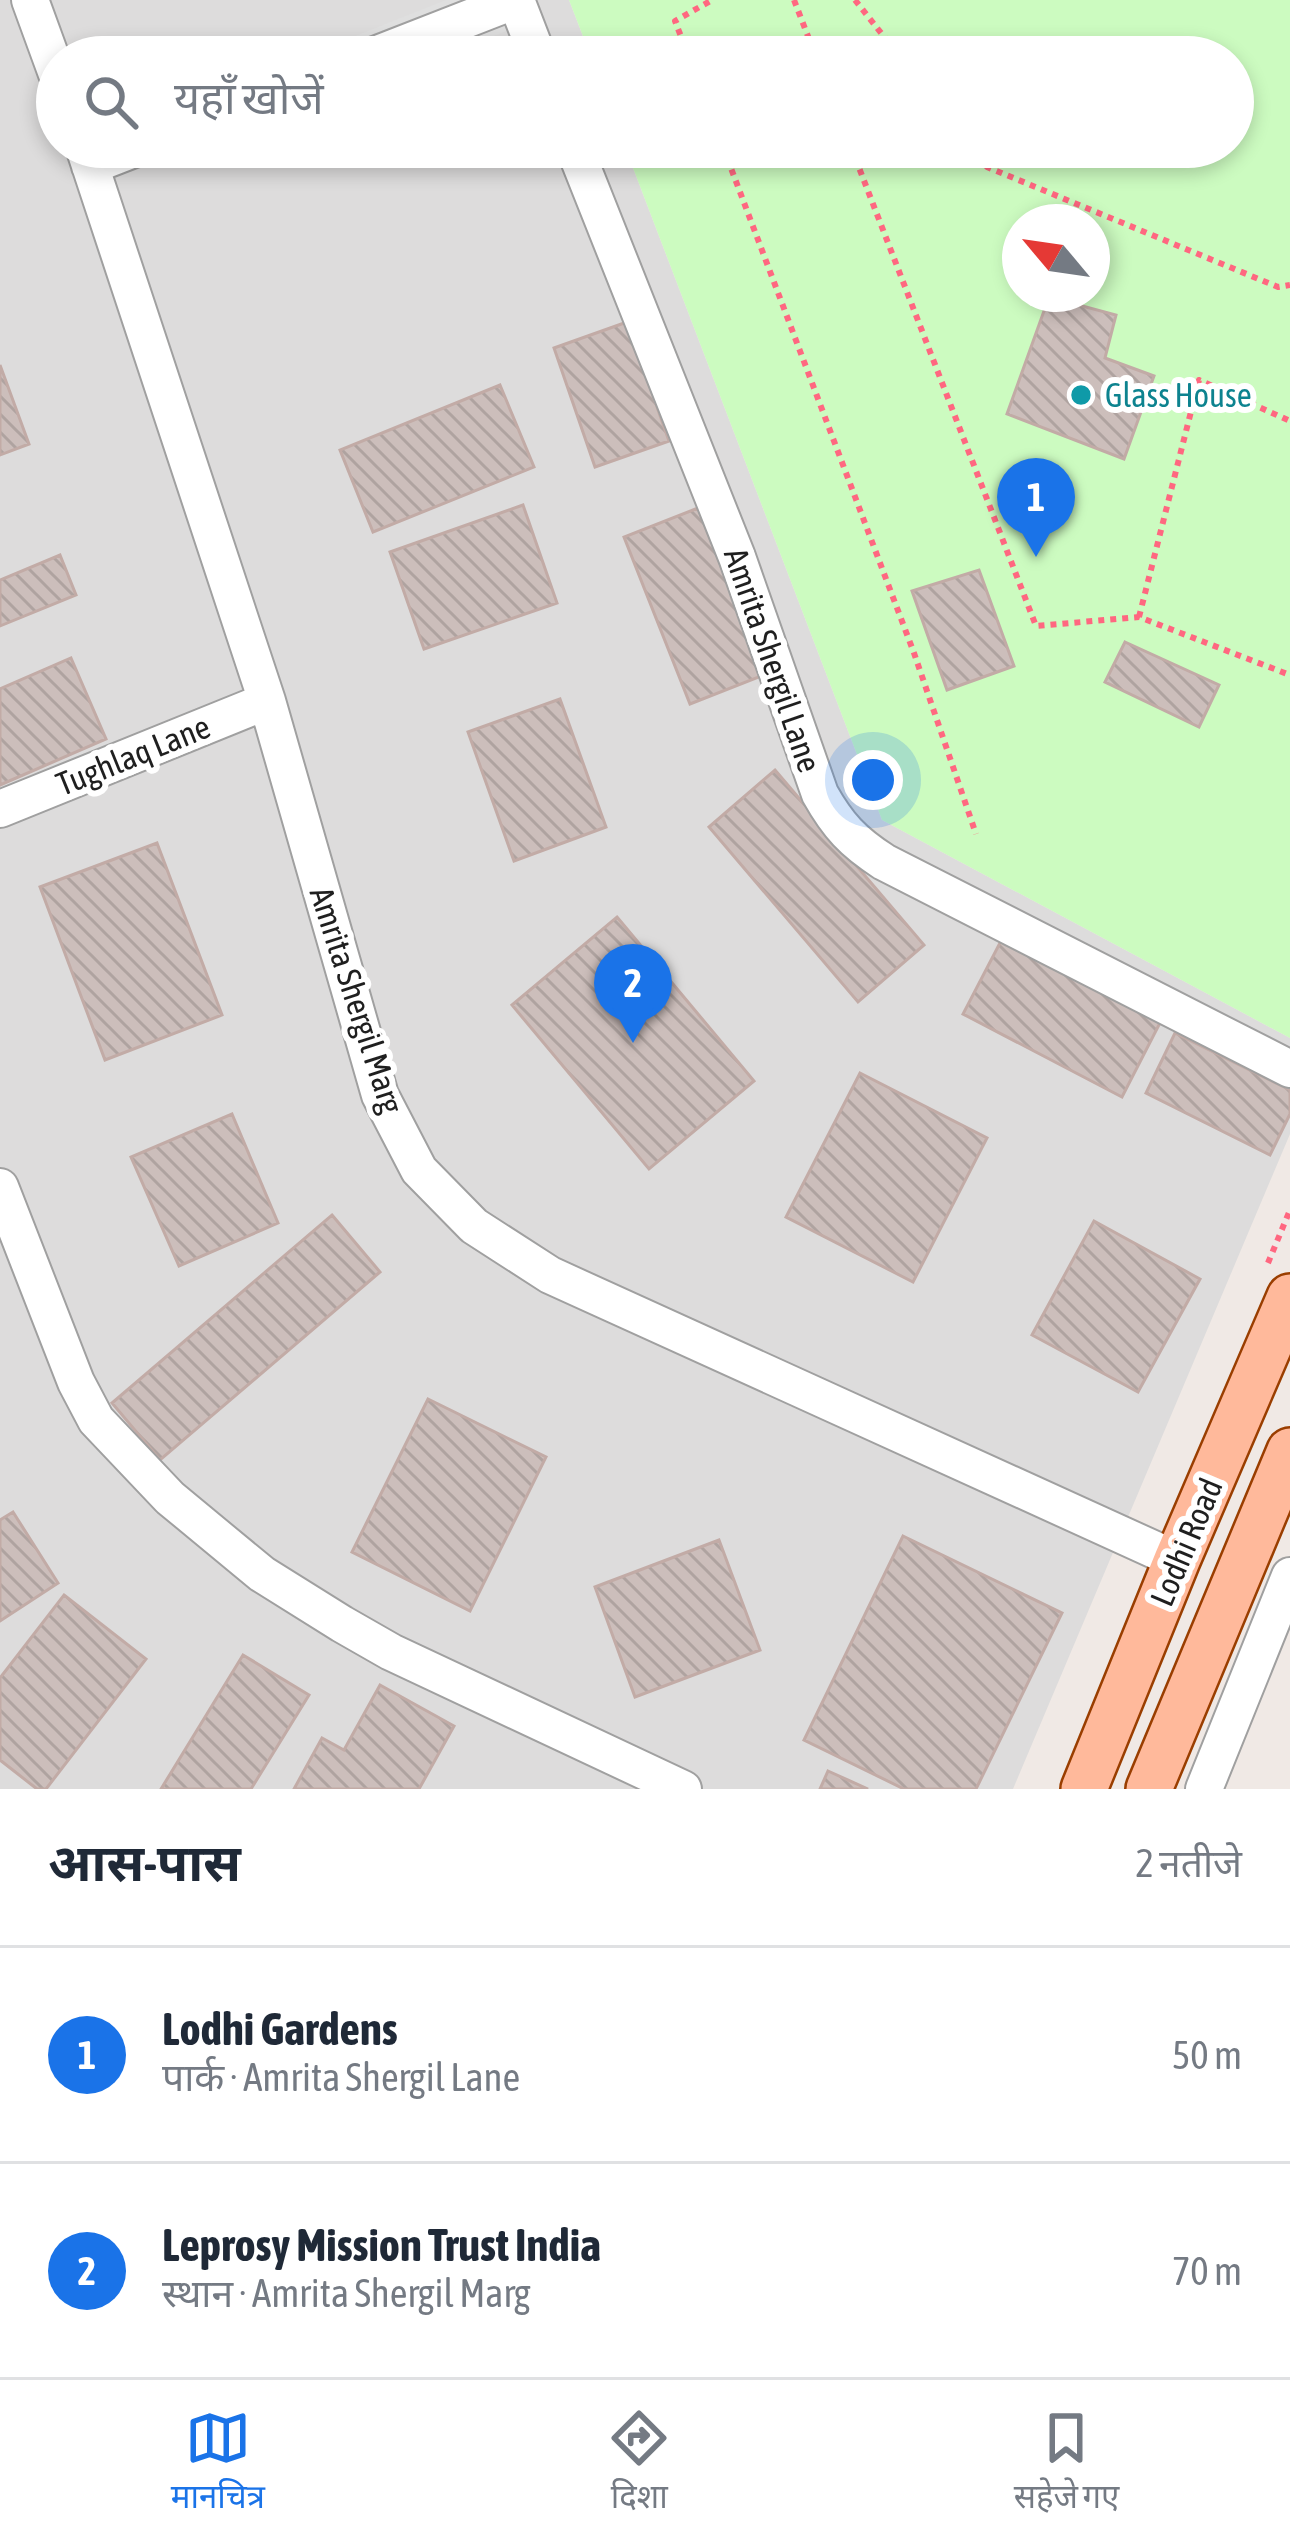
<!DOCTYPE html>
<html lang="hi">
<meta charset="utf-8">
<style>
body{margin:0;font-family:"Asap Condensed","Noto Sans Devanagari",sans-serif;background:#f6f6f7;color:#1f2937}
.compass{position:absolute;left:1002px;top:204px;width:108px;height:108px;border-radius:50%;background:#fff;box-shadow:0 6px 18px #0003;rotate:299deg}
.you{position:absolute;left:873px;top:780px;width:42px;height:42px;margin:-30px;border:9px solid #fff;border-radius:50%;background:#1a73e8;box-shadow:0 0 0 18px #1a73e833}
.badge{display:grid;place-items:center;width:78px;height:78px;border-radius:50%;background:#1a73e8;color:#fff;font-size:39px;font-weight:700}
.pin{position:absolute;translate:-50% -99px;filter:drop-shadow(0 3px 6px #0008)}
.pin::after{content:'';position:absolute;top:63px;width:42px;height:36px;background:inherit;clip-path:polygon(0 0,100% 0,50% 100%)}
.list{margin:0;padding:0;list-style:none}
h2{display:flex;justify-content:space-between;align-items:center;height:156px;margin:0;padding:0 48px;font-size:51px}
h2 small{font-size:39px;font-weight:400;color:#747a83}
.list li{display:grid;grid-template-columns:78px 1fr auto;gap:36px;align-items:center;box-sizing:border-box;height:216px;padding:0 48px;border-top:3px solid #e0e1e3}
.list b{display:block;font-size:45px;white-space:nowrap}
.list p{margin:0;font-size:39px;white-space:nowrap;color:#747a83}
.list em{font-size:39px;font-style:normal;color:#747a83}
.icon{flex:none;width:66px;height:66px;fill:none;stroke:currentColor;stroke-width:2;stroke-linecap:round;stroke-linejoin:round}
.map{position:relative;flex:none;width:1290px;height:1789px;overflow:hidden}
.search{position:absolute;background:#fff;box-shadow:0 6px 18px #0003;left:36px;right:36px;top:36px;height:132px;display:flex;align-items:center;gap:30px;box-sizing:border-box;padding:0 42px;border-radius:66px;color:#747a83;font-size:45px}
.sheet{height:588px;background:#fff}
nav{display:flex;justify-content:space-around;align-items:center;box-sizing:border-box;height:168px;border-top:3px solid #e0e1e3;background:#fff;font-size:33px;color:#747a83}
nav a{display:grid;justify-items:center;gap:6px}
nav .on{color:#1a73e8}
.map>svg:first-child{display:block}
</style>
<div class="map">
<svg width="1290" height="1789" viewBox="0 0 1290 1789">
<defs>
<pattern id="building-back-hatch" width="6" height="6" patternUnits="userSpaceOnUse" patternTransform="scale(3)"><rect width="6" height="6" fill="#ccbebb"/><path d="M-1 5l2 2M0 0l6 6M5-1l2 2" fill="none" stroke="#afa3a0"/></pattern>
</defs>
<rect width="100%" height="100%" fill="#f0e9e5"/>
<!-- residential -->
<path fill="#dddcdc" d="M0,0H569L591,57H57V147H625L882,820L1290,1038V1134L1013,1789H0Z"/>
<!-- park -->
<path fill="#ccfbc0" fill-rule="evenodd" d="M569,0H1290V1038L882,820L625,147H1233V57H591ZM1020,222H1092V294H1020Z"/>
<!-- parking -->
<path fill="#dfdfdf" d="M446,0H529L536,19L441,57H303Z"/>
<!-- building -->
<path fill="url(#building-back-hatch)" stroke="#c2aba6" stroke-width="3" d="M1049,297L1116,315L1105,358L1154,376L1124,459L1007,414Z
M627,322L669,441L595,467L554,348Z
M0,365L29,444L0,455Z
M500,385L534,467L373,532L340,450Z
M523,505L557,603L424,649L390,552Z
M698,508L764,675L690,704L624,537Z
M60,555L76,595L0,626V580Z
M979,570L1014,666L947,690L912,591Z
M1125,642L1219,685L1199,727L1105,682Z
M71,658L106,739L0,785V689Z
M560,699L606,827L514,861L468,732Z
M775,770L924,945L858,1002L709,827Z
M157,843L222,1015L105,1060L40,887Z
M617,917L754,1081L649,1169L512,1005Z
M1002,939L1161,1021L1122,1097L963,1014Z
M1175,1033L1290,1090V1114L1270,1155L1146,1093Z
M860,1073L987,1138L913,1282L786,1217Z
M232,1114L278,1223L179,1266L131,1157Z
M332,1215L380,1272L160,1460L112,1403Z
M1094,1221L1200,1279L1138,1392L1032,1335Z
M428,1399L546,1457L470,1611L352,1552Z
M13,1512L58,1583L0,1621V1520Z
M903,1536L1062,1613L976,1789H904L804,1740Z
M719,1540L760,1650L635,1697L595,1587Z
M64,1595L146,1659L46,1789H37L0,1760V1678Z
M243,1655L309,1695L251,1789H161Z
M380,1685L454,1726L419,1789H294L322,1738L344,1750Z
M828,1771L868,1789H820Z"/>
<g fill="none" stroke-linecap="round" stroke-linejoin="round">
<!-- minor casing -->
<g stroke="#a0a0a0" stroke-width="40">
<path id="minor" d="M30,0L57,74
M370,57L516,0L538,57
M84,147L267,701L380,1095L419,1170L474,1226L550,1275L1177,1560
M574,147L737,557L820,794C838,826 853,842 884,862L1290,1069
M90,166L139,147
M0,809L267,701
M0,1187L76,1382L96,1420L170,1498L262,1574L342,1624L391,1652L683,1789
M1204,1789L1290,1576"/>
</g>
<!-- major casing -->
<g stroke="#9a3e00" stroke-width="50">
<path id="major" d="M1084,1789L1177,1560L1290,1297
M1149,1789L1290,1451"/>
</g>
<!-- path -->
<path stroke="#ff6780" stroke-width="6" stroke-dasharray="6 6" stroke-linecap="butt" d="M794,0L816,57
M855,0L900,57
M689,57L675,21L712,0
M723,147L914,653L976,834
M851,147L1036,626L1139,617L1290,675
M971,147L987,167L1278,287L1290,285
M1139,617L1199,380L1290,421
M1268,1263L1290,1210"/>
<!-- minor -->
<use href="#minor" stroke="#fff" stroke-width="36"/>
<!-- major -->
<use href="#major" stroke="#ffb99b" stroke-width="45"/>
</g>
<!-- markers -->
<circle fill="#0f9aa8" stroke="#fff" stroke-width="4.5" cx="1081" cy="395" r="12"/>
<g text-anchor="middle" stroke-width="12" stroke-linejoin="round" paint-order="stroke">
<!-- culture labels -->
<g font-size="33" fill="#0d838f" stroke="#fff" text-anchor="start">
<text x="1105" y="407">Glass House</text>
</g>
<!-- street labels -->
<g font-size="33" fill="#1f1f1f" stroke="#fff">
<text transform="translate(773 660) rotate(71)" y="12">Amrita Shergil Lane</text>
<text transform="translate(133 755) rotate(-22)" y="12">Tughlaq Lane</text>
<text transform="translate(357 1000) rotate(72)" y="12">Amrita Shergil Marg</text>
<text transform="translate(1186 1542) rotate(-67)" y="12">Lodhi Road</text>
</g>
</g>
</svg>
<svg class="compass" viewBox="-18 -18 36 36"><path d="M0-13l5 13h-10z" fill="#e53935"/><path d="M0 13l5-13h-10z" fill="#747a83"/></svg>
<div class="you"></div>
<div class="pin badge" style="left:1036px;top:557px">1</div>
<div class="pin badge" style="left:633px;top:1043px">2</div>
<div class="search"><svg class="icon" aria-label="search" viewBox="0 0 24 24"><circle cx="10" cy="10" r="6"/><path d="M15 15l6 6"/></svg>यहाँ खोजें</div>
</div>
<section class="sheet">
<h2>आस-पास<small>2 नतीजे</small></h2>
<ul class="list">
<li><span class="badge">1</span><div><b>Lodhi Gardens</b><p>पार्क · Amrita Shergil Lane</p></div><em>50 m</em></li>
<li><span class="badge">2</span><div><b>Leprosy Mission Trust India</b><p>स्थान · Amrita Shergil Marg</p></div><em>70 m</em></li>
</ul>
</section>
<nav>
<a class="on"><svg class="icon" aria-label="map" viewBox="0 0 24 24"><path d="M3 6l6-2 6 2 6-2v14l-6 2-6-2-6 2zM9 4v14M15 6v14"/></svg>मानचित्र</a>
<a><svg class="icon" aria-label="directions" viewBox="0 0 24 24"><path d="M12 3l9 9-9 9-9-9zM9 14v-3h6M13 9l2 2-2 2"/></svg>दिशा</a>
<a><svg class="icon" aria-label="saved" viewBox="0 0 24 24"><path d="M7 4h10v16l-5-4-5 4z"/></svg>सहेजे गए</a>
</nav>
